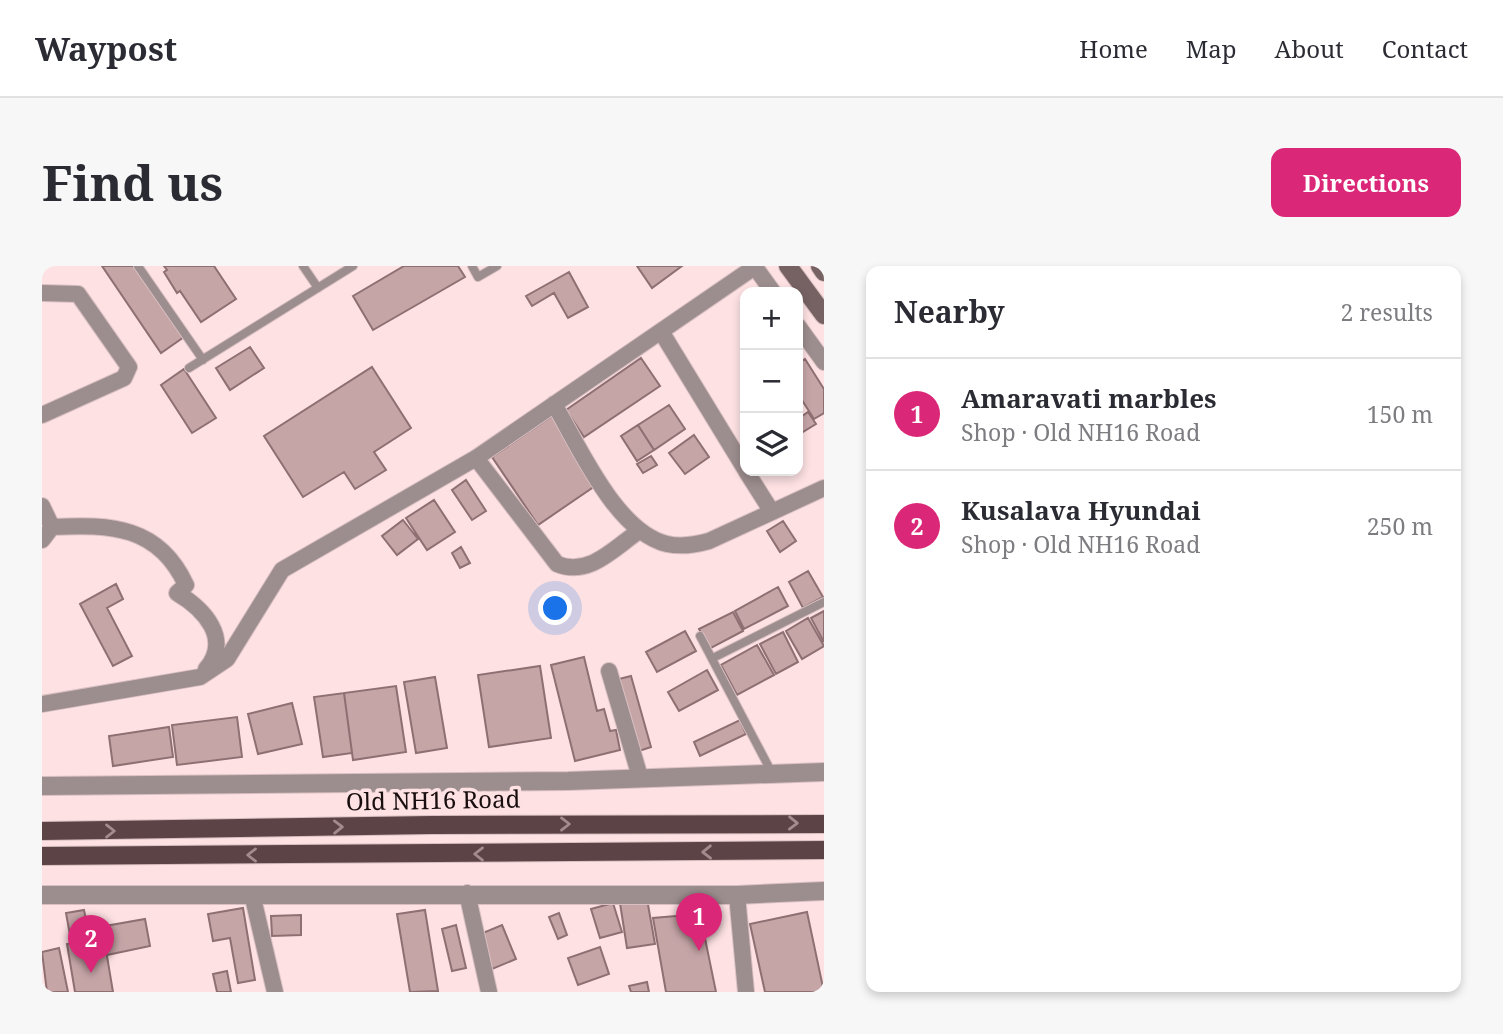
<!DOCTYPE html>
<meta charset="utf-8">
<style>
body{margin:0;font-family:"Noto Serif",serif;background:#f7f7f7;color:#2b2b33}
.controls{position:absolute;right:21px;top:21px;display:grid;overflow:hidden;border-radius:14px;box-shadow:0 4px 10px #0003}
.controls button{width:63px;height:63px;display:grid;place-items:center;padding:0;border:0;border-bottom:2px solid #e1e1e2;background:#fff;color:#2b2b33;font:35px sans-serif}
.you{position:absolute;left:514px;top:343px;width:24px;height:24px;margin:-18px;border:5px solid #fff;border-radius:50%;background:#1a73e8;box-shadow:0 0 0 10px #1a73e833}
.badge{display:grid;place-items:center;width:46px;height:46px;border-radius:50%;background:#db2777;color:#fff;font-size:23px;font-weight:700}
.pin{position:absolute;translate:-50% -58px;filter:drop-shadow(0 2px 4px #0008)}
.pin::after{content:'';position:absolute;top:37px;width:24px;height:21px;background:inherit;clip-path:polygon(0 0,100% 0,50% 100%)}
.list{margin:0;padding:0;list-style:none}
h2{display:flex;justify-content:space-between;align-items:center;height:91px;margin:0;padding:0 28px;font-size:30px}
h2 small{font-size:23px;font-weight:400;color:#7c7c81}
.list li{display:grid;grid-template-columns:46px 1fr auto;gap:21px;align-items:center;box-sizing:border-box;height:112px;padding:0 28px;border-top:2px solid #e1e1e2}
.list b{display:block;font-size:26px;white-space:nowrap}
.list p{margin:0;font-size:23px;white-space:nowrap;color:#7c7c81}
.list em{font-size:23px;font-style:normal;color:#7c7c81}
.icon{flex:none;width:38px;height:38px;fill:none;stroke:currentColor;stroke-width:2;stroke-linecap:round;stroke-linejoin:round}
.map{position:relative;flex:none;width:782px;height:726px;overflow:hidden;border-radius:14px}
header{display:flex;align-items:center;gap:42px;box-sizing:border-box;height:98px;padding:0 35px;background:#fff;border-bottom:2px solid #e1e1e2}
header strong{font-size:33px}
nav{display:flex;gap:38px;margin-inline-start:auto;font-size:24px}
.intro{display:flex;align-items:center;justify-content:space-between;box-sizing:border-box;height:168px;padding:0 42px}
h1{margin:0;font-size:49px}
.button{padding:18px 32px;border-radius:14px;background:#db2777;color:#fff;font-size:24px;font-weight:700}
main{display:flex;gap:42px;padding:0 42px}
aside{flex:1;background:#fff;border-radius:14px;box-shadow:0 4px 10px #0003}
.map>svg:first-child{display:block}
</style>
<header>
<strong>Waypost</strong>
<nav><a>Home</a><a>Map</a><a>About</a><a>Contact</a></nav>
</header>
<div class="intro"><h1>Find us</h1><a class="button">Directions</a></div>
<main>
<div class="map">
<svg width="782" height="726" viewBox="0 0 782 726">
<rect width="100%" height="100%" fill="#fde1e3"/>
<!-- building -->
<path fill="#c6a5a7" stroke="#8e6f72" stroke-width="2" d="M60,0H94L142,71L119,87Z
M122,0H172L194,33L159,56L138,25L135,27L122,6L125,4Z
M362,0H416L423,11L331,64L311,30Z
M595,0H640L610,22Z
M527,6L546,41L526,52L512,27L490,40L484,30Z
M208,81L222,102L188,124L174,102Z
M599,92L618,120L542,171L524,144Z
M763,93L782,123V147L772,153L756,128V98Z
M330,101L369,162L332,186L344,204L313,223L302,206L261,231L222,170Z
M142,103L174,152L150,167L119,119Z
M627,139L643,163L612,184L596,159Z
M766,146L774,158L756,169V153Z
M510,150L556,218L496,259L450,191Z
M596,159L612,184L595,195L579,170Z
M652,169L667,191L643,208L627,187Z
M609,190L615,199L601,207L595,198Z
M424,214L444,245L430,254L410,224Z
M392,234L413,266L385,284L364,252Z
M361,254L376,273L355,289L340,270Z
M741,255L754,275L738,286L725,265Z
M419,281L428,297L418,302L410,287Z
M766,305L781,331L761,342L747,316Z
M74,318L81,333L65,342L90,390L71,400L38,338Z
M736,321L746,340L702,363L693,345Z
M782,345V376L769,352Z
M691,346L701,365L667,383L657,363Z
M766,352L782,380L760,393L744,365Z
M643,365L654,385L615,406L604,386Z
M741,366L756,396L734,408L718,378Z
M715,379L732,409L695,429L679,399Z
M542,391L555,445L562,443L568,465L574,464L578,484L533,495L509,399Z
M498,400L509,472L447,481L436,409Z
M665,404L676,424L637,445L626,426Z
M589,410L609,481L597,485L577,413Z
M393,411L405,482L374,487L362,416Z
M354,420L364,486L311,494L302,427Z
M302,427L310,487L281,491L272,431Z
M250,437L260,478L216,488L206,448Z
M195,451L200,491L135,499L130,459Z
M698,454L704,468L658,490L652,476Z
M127,461L131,491L71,500L67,470Z
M605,633L613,678L585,682L578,637Z
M571,637L580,666L558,672L549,643Z
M201,642L213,714L196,717L188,672L171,675L166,648Z
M42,644L46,663L103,653L108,680L65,689L62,672L45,675L41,667L28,669L24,647Z
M383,644L396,725L368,726L355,648Z
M765,646L782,726H723L708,658Z
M517,647L525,669L516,673L507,651Z
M658,648L674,726H624L611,652Z
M259,649V669L230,670L229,650Z
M414,659L424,702L410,705L400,663Z
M460,659L474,693L450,703L436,669Z
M62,672L71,726H33L25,678Z
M558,681L567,708L536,719L526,692Z
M17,682L26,726H5L0,686Z
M185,705L189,726H175L171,708Z
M605,716L607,726H589L587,720Z"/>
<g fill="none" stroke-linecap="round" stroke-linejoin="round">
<!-- service casing -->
<g stroke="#d9bfc1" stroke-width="10">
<path id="service" d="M96,0L161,94
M261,0L276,22
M430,0L436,11L455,0
M147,102L311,0
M658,370L730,507
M671,392L782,336"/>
</g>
<!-- minor casing -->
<g stroke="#d9bfc1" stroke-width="18">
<path id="minor" d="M713,1L731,26
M0,27L36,28L87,101L82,112L0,149
M756,60L782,96
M620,67L703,203
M512,138C537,180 574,266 625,278C639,281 653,279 667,275L782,222
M434,192L515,298C547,311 571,283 597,265
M704,205L730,246
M0,240L10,261
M0,274L10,261C69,258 117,260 144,319L135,327C162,343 190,373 164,403
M567,405L598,511
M0,438L158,411L185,393L240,304L434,192L714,0
M425,627L447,726
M210,628L233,726
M695,629L704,726"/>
</g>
<!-- tertiary casing -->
<g stroke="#d9bfc1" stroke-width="20">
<path id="tertiary" d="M0,520L526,515L782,506
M0,629H695L782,625"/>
</g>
<!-- secondary casing -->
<g stroke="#d9bfc1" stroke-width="20">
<path id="secondary" d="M746,0L782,49
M778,0L782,6"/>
</g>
<!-- primary casing -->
<g stroke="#d9bfc1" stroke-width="20">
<path id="primary" d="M0,565L389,559L782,558
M0,590L782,584"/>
</g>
<!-- service -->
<use href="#service" stroke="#9c8d8e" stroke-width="8"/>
<!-- minor -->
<use href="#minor" stroke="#9c8d8e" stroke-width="16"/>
<!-- tertiary -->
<use href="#tertiary" stroke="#9c8d8e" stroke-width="18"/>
<!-- secondary -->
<use href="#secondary" stroke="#766263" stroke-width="18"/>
<!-- primary -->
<use href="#primary" stroke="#5c4446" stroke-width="18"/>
</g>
<!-- one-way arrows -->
<defs><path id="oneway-chevron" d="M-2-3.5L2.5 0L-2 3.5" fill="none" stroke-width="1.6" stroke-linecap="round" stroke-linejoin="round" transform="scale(1.75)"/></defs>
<g stroke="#a48b8d">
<use href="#oneway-chevron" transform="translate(751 557) rotate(1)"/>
<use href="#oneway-chevron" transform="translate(523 558)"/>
<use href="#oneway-chevron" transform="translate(296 561) rotate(-1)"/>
<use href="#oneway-chevron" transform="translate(68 565)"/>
<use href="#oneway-chevron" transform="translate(665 586) rotate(179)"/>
<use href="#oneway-chevron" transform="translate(437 588) rotate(180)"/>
<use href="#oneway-chevron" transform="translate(210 589) rotate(180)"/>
</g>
<g text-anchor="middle" stroke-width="7" stroke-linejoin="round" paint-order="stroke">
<!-- street labels -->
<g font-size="24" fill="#190e0f" stroke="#fde1e3">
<text transform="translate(391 535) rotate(-1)" y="8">Old NH16 Road</text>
</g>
</g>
</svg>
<div class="controls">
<button>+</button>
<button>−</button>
<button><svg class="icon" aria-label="layers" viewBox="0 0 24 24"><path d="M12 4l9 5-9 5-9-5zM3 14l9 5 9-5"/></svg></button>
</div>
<div class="you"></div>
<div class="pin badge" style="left:657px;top:685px">1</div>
<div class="pin badge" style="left:49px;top:707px">2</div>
</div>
<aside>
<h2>Nearby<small>2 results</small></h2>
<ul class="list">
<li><span class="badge">1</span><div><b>Amaravati marbles</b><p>Shop · Old NH16 Road</p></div><em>150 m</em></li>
<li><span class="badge">2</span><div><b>Kusalava Hyundai</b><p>Shop · Old NH16 Road</p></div><em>250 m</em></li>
</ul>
</aside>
</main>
